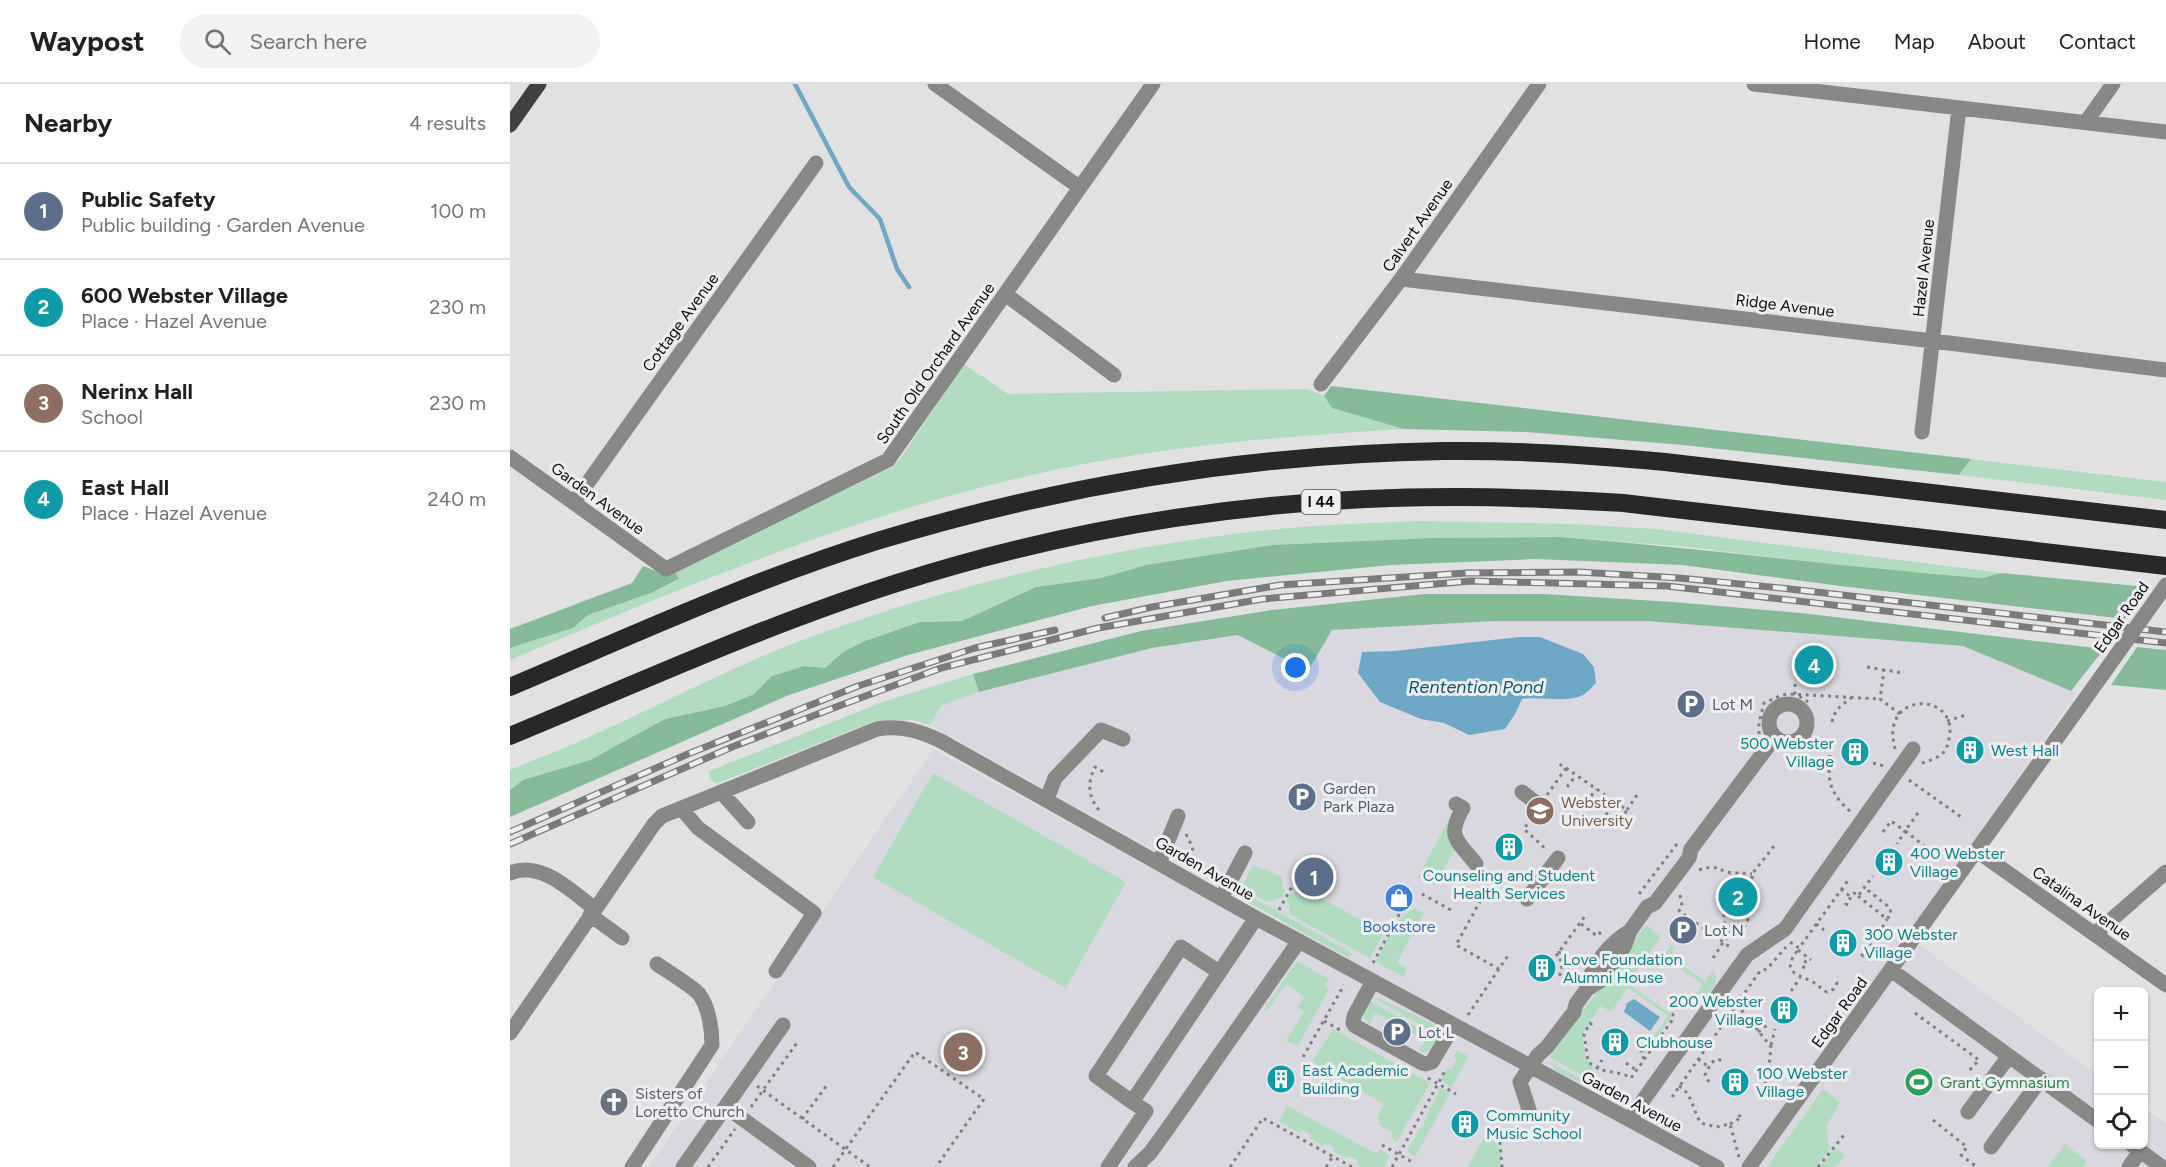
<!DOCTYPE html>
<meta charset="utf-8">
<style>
body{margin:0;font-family:Figtree,sans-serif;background:#f2f2f2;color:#202124}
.controls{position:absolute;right:18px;bottom:18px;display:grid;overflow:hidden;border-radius:9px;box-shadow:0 2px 4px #0004}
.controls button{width:54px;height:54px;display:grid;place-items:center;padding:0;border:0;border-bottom:2px solid #e0e0e0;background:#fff;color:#202124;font:30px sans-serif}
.you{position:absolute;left:786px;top:584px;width:21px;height:21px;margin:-15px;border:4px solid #fff;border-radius:50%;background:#1a73e8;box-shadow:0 0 0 9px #1a73e833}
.badge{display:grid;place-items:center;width:39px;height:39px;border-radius:50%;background:#0f766e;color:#fff;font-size:20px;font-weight:700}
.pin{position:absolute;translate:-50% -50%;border:3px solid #fff;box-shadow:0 2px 6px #0006}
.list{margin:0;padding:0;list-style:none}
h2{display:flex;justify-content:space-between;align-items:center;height:78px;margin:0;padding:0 24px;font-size:26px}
h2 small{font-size:20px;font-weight:400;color:#757577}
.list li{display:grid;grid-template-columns:39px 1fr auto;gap:18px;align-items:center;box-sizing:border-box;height:96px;padding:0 24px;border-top:2px solid #e0e0e0}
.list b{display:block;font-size:22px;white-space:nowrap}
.list p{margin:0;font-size:20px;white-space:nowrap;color:#757577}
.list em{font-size:20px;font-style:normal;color:#757577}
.icon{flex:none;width:33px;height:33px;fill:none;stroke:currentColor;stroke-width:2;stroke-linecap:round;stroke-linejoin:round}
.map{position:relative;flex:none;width:1656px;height:1083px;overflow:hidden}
header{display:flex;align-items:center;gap:36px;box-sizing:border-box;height:84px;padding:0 30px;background:#fff;border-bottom:2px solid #e0e0e0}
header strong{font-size:28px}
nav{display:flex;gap:33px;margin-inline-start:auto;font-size:21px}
.search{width:420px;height:54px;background:#f2f2f2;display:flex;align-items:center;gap:15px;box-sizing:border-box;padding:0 21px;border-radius:33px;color:#757577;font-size:22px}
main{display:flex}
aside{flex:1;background:#fff}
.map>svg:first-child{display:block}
</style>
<header>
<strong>Waypost</strong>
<div class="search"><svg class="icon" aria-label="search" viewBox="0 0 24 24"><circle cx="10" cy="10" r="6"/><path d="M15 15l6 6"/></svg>Search here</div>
<nav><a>Home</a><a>Map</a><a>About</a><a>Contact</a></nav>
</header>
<main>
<aside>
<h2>Nearby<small>4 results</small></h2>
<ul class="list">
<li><span class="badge" style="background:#5c6f8a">1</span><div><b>Public Safety</b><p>Public building · Garden Avenue</p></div><em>100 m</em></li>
<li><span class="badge" style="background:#0f9aa8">2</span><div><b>600 Webster Village</b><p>Place · Hazel Avenue</p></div><em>230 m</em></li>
<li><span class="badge" style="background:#8d6e63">3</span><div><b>Nerinx Hall</b><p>School</p></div><em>230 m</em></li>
<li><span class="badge" style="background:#0f9aa8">4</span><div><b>East Hall</b><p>Place · Hazel Avenue</p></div><em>240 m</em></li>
</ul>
</aside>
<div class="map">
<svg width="1656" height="1083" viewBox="0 0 1656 1083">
<rect width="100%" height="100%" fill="#e1e1e2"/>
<!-- built -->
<path fill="#d9d8e1" d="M985,537H1137L1453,562L1567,609L1397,852L1588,991V1060H1634V1024L1656,1040V1083H139L423,665L767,853L777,840L420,641L430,622L469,608L642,564L729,551L798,587L821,546Z"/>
<!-- green -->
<path fill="#b2dcc0" d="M454,280L498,310L798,305L814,312L822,324L894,345C796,351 699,358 602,375C392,411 194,494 0,576V564L63,544L78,531L141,509L169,496L164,486L381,384L391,374Z
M1461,375L1656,398V416L1449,391Z
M909,437L1062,440L1146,445L1492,489L1472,494L1341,483L1177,463L1050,453L921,454L762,461L636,481L591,494L526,503L452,537L410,538L375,550L333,568L315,584L294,582L263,592L244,610L215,622L155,635L80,676L13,696L0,706V686C26,675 53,665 79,653C155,619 228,579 306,551C448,499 597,465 747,447C801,441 855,439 909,437Z
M463,590L469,608L431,622L420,641L403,636L365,637L206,700L200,694L199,687L375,617Z
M423,689L616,798L556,904L363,793Z
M940,733L946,763L924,802L908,793Z
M743,781L753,786L754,784L773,794L772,801L775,808L772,814H768L758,818L731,804Z
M793,804L874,849L860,874L779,830L780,823L776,816L779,811Z
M727,805L842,869L839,874L729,813Z
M906,825L914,829L887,878L896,884L894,893L866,878C874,863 889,826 906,825Z
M1136,841L1151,853L1117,899L1161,930V934L1134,971L1133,968L1158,932L1118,904L1101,928L1091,922L1074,947L1073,951L1075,972L1084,984L1078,995L1040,973Z
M1162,860L1165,864L1160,873L1195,897L1202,887L1206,892L1205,901L1195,912L1186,910L1192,900L1157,875L1150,884L1146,883Z
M787,877L819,895L815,902L819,905L788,962L776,956L794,928L787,923L795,913L776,900L757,927L754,925Z
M863,914H868L927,942L929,944V951Z
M860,917L928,955L921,966L911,969L909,967L915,956L865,929L859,940C850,933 855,926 860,917Z
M823,945L920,999L887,1058L881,1055L883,1049L868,1040L870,1038L867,1034L874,1020L802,978Z
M947,966L958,972L942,1003L931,997L937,984L941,986L947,976L944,973Z
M1040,978L1110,1016L1117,1020L1046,987Z
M929,1003L940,1009L905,1073L897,1067L919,1030L917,1029L929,1008L927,1007Z
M1313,1005L1330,1018C1320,1039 1313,1038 1320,1064L1306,1083H1257Z
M777,1022L867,1070L870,1065L880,1072L874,1083H852L846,1080L848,1076L839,1072L837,1075L823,1067L824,1064L815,1059L813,1062L800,1054L801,1051L792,1046L790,1049L769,1037Z
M975,1051C989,1058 993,1067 990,1083H958Z
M1555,1060L1577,1077L1573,1083H1538Z
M1325,1064L1335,1071L1325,1083H1310Z"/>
<!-- forest -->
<path fill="#86bb99" d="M821,302L1461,375L1449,391L1173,361L1017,348L894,345L822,324L814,312Z
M1050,453C1191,464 1331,483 1472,494L1492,489L1627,502L1634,508L1615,535L1330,502L1172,481L1025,475L881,481L717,497L582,522L398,571L279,611L0,733V706L13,696L80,676L155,635L215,622L244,610L262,592L294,582L315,584L333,568L355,557L410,538L452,537L526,503L591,494L636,481L762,461L921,454Z
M133,482L151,489L164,486L169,495L141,509L78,531L63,544L0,564V545L122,499Z
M915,510H1034L1163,518L1291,529L1594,565L1561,607L1453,562L1137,537H985L822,546L798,587L728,551L642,564L469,608L463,590L631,547L762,526Z
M1627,563L1656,566V606L1601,601Z"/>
<!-- water -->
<path fill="#6ea8c6" d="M1009,553H1030L1073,570L1084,583L1086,599C1082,603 1077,609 1071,612C1054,619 1030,612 1012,615L1005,630L995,645L959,651L934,639L911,635L870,618L848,589L852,568L885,567Z
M1124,915L1150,933L1140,947L1114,928L1117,919Z"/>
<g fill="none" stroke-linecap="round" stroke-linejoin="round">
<!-- stream -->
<path stroke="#6ea8c6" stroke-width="4.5" d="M285,0L339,103L370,135L387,185L399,203"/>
<!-- path -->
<path stroke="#808081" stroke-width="3" stroke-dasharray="3 4.5" stroke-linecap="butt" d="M1357,583L1374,586
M1285,600V610L1297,617L1290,626
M1390,630L1370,615L1374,586L1394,589
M1437,637L1456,631
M1322,638C1324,626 1332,621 1341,614
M1249,650V639L1254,619L1272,611L1280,610L1371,615
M1321,656C1319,691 1313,704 1342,729
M1385,665C1384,659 1382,653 1383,647C1385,610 1441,611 1440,648C1439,656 1438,664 1432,670C1426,675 1417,677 1410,680
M1363,679L1374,682
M1056,684L1117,726L1112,734
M1399,696L1454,735
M1057,703L1066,691
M1037,711L1056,684L1049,680
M1077,718L1086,705
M589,726C578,713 577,699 585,683L595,689
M1117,726L1129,708
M1408,729L1395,747L1417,764
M1096,731L1104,718
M1021,734L1014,745L1037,766
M1373,748L1381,737L1395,747L1387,760
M676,750C681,761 686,766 681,778
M1189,786C1208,779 1209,788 1223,789C1230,789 1235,789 1242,790
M985,790L946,861L989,885
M1242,795V790L1264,762
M1331,805L1341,813
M912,810L941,826
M1129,810L1167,760
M1170,811L1172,822L1169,827L1220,863
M1348,812L1377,835L1381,830L1380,824L1355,804
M1338,821L1336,820L1344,809L1348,812L1363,792
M769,826L785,797
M1214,830L1215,841C1222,845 1227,846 1235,842L1239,833
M1071,840L1087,852L1091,848L1094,851
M1306,840L1314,846
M1280,858L1289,864L1339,795
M1288,866L1301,876
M1049,867L1052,885L1049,893L1060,894
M1287,867C1273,887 1283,889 1301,897C1307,900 1311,905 1317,908L1324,905L1327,899L1325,897
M1351,870L1353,872L1366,855L1377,835
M1046,872L1075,832
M1203,874L1222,845
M863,879L899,812
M1295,884L1292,882L1298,874
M1281,907L1290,894
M1226,921L1235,930L1261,963L1258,994L1255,1000L1252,997
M1405,929L1469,976L1459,987
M958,931L999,870
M814,937L830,946
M1082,941L1080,939L1074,950L1078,977C1090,991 1106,985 1121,994L1163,935V930L1173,917
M1248,948L1258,940
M1261,961L1265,945
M793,973L834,901
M1134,975L1131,968L1136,961
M1188,975L1199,983
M1116,979L1126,986
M918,994L946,1010
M1079,997L1092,976
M1199,998L1195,991L1201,979L1207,975L1214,977
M247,1002L360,1083
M1169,1002C1183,1010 1182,1026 1191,1039L1206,1043L1220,1040L1229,1073
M1162,1013L1250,887L1257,885L1276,863
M241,1023L289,956
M292,1035L317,1001
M1423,1036L1457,1063L1451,1071L1467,1083
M1220,1040L1232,1033L1228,1031
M990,1058L992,1083
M872,1061L904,1079
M198,1083L225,1045
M323,1083L405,968L474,1015L426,1083
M720,1083L753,1034L842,1083
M816,1083L823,1072
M882,1083L935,987
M1308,1083L1334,1051"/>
<!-- minor -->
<path stroke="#888887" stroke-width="15" d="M425,0L569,103
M1244,0L1656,48
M1576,38L1603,0
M891,195L1423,257L1656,286
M495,210L604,291
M811,300L891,195L1029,0
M1412,348L1449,24
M0,373L156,485L378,376L643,0
M64,418L306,79
M1259 639a19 19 0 1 1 38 0a19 19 0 1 1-38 0Z
M211,708L238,738
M1012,708L1030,722
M537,715L545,694L591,646L613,655
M946,720L953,724C936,753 947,756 966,780
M171,724L188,744L304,829L266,887
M1467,767L1656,901
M649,779L668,732
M0,789C31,776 61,807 85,825
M712,813L735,769
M1017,815L1048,774
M80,831L112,854
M1585,850L1656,788
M1381,886L1588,1037
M709,888L671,863L586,992L622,1018L746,834
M863,897L844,932L843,939L845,942L912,979L916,980L922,978L944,941
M1077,905C1080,882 1100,859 1120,847
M0,949L144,740L152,732L367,645C391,641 410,647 431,657L746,834L1207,1083
M216,1023L299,1083
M1458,1028L1499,972
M1021,1032L1010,998L1028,971L1037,963L1064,928L1066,920L1077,905L1090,897L1114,863L1120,847L1137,823L1145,819L1179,774L1181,765L1265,653
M1119,1036L1237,871L1275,845L1403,665
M1621,1060L1652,1083
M1481,1063L1531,995
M122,1083L202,961C202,946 199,923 189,910C182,902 157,887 147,880
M173,1083L273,941
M598,1083L636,1027L622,1018
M625,1083L640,1069L656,1047L789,857
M1239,1083L1593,590
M1619,1083L1630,1067"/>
<!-- major -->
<path stroke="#414040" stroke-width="15" d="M0,41L29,0"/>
<!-- highway -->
<path stroke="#292828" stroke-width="18" d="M0,603C121,552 242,496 367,457C551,401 741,370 934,367C1008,366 1081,371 1155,378L1656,436
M0,652C128,599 255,541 387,499C568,441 761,412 952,413C1006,413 1059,416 1113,419L1656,482"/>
<!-- rail casing -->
<g stroke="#7b7b7c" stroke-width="7">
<path id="rail" d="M595,534L642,523L770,501L957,489L1069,488L1169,494L1271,504L1656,548
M0,748L178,670L348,602L465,564L545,546
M0,760L222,663L326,623L431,584L588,544L752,515L961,497L1157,502L1656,559"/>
</g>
<!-- rail -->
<use href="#rail" stroke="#eeeef0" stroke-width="4.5" stroke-dasharray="14" stroke-linecap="butt"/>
<!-- minor-bridge -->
<path stroke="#888887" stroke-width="15" d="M1593,590L1656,501"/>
</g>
<!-- icons -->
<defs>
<g id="parking-disc" transform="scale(1.5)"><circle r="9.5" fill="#5c6f8a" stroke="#eeeef0"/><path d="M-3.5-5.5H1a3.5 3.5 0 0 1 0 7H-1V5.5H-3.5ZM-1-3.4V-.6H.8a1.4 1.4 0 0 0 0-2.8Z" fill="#fff"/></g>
<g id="building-disc" transform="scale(1.5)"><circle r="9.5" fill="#0f9aa8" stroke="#eeeef0"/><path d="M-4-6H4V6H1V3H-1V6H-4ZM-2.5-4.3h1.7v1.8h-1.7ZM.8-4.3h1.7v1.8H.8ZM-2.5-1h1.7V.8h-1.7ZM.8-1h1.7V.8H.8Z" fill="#fff"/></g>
<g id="university-disc" transform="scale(1.5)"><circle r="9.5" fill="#8d6e63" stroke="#eeeef0"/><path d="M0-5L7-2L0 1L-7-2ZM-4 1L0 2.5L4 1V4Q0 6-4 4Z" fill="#fff"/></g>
<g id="shop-disc" transform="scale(1.5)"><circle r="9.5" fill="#3f7fe0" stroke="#eeeef0"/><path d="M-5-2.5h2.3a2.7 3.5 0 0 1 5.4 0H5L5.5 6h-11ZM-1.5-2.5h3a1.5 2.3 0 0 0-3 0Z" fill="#fff"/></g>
<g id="stadium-disc" transform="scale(1.5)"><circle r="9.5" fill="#2e9e5b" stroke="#eeeef0"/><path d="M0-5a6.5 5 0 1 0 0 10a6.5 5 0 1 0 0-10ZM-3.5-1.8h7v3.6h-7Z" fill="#fff"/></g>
<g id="church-disc" transform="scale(1.5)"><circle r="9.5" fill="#6b7280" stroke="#eeeef0"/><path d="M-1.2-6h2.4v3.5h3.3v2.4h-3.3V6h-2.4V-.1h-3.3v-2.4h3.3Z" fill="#fff"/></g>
</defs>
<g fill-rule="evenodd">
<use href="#parking-disc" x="1181" y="620"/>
<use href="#building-disc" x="1460" y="666"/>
<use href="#building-disc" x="1345" y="668"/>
<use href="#parking-disc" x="792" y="713"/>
<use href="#university-disc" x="1030" y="727"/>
<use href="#building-disc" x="999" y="763"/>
<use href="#building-disc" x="1379" y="778"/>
<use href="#shop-disc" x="889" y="814"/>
<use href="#parking-disc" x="1173" y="846"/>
<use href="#building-disc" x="1333" y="859"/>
<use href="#building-disc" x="1032" y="884"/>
<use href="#building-disc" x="1274" y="926"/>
<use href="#parking-disc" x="887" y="948"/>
<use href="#building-disc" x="1105" y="958"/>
<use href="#building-disc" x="771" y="995"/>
<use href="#building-disc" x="1225" y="998"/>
<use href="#stadium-disc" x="1409" y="998"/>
<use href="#church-disc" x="104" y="1018"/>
<use href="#building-disc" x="955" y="1040"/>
</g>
<g text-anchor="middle" stroke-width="6" stroke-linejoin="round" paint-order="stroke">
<!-- shield labels -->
<rect fill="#eeeef0" stroke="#505051" stroke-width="1.5" x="791.5" y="406" width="39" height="24" rx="4.5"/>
<g font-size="15" font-weight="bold" fill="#0c0c0d">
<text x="811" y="423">I 44</text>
</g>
<!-- street labels -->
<g font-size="16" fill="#0c0c0d" stroke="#eeeef0">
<text transform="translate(907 141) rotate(-55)" y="6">Calvert Avenue</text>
<text transform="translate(1413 184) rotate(-84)" y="6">Hazel Avenue</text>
<text transform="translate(1275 221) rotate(7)" y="6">Ridge Avenue</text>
<text transform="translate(170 238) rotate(-54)" y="6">Cottage Avenue</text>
<text transform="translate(425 279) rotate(-55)" y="6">South Old Orchard Avenue</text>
<text transform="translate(88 414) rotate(36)" y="6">Garden Avenue</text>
<text transform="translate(1611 533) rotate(-55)" y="6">Edgar Road</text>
<text transform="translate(695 784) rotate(30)" y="6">Garden Avenue</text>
<text transform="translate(1572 819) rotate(35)" y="6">Catalina Avenue</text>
<text transform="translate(1329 928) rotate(-54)" y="6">Edgar Road</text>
<text transform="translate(1122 1017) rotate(28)" y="6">Garden Avenue</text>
</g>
<!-- service labels -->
<g font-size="16" fill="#4e5e75" stroke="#eeeef0" text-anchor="start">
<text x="1202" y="626">Lot M</text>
<text x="813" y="710">Garden<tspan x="813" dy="18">Park Plaza</tspan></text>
<text x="1194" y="852">Lot N</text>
<text x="908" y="954">Lot L</text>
</g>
<!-- culture labels -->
<g font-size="16" fill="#0d838f" stroke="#eeeef0" text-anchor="start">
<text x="1324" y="665" text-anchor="end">500 Webster<tspan x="1324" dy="18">Village</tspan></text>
<text x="1481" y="672">West Hall</text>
<text x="1400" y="775">400 Webster<tspan x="1400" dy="18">Village</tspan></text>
<text x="999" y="797" text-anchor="middle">Counseling and Student<tspan x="999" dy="18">Health Services</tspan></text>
<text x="1354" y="856">300 Webster<tspan x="1354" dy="18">Village</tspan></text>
<text x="1053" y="881">Love Foundation<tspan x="1053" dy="18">Alumni House</tspan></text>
<text x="1253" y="923" text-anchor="end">200 Webster<tspan x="1253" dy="18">Village</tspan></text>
<text x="1126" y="964">Clubhouse</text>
<text x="792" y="992">East Academic<tspan x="792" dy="18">Building</tspan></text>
<text x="1246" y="995">100 Webster<tspan x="1246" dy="18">Village</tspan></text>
<text x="976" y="1037">Community<tspan x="976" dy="18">Music School</tspan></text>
</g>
<!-- education labels -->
<g font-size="16" fill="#785e54" stroke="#eeeef0" text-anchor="start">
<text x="1051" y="724">Webster<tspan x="1051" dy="18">University</tspan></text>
</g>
<!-- shop labels -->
<g font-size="16" fill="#366cbe" stroke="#eeeef0">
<text x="889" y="848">Bookstore</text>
</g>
<!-- leisure labels -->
<g font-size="16" fill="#27864d" stroke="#eeeef0" text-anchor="start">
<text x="1430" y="1004">Grant Gymnasium</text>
</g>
<!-- worship labels -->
<g font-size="16" fill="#5b616d" stroke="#eeeef0" text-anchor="start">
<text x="125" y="1015">Sisters of<tspan x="125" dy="18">Loretto Church</tspan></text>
</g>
<!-- water labels -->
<g font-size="18" font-style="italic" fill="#0a5675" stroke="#eeeef0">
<text x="966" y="609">Rentention Pond</text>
</g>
</g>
</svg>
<div class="controls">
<button>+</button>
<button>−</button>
<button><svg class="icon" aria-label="locate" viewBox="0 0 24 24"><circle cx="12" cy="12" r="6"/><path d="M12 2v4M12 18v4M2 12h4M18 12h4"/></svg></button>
</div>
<div class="you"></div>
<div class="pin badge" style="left:804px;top:793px;background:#5c6f8a">1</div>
<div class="pin badge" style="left:1228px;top:813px;background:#0f9aa8">2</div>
<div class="pin badge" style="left:453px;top:968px;background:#8d6e63">3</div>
<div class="pin badge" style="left:1304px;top:581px;background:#0f9aa8">4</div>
</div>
</main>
